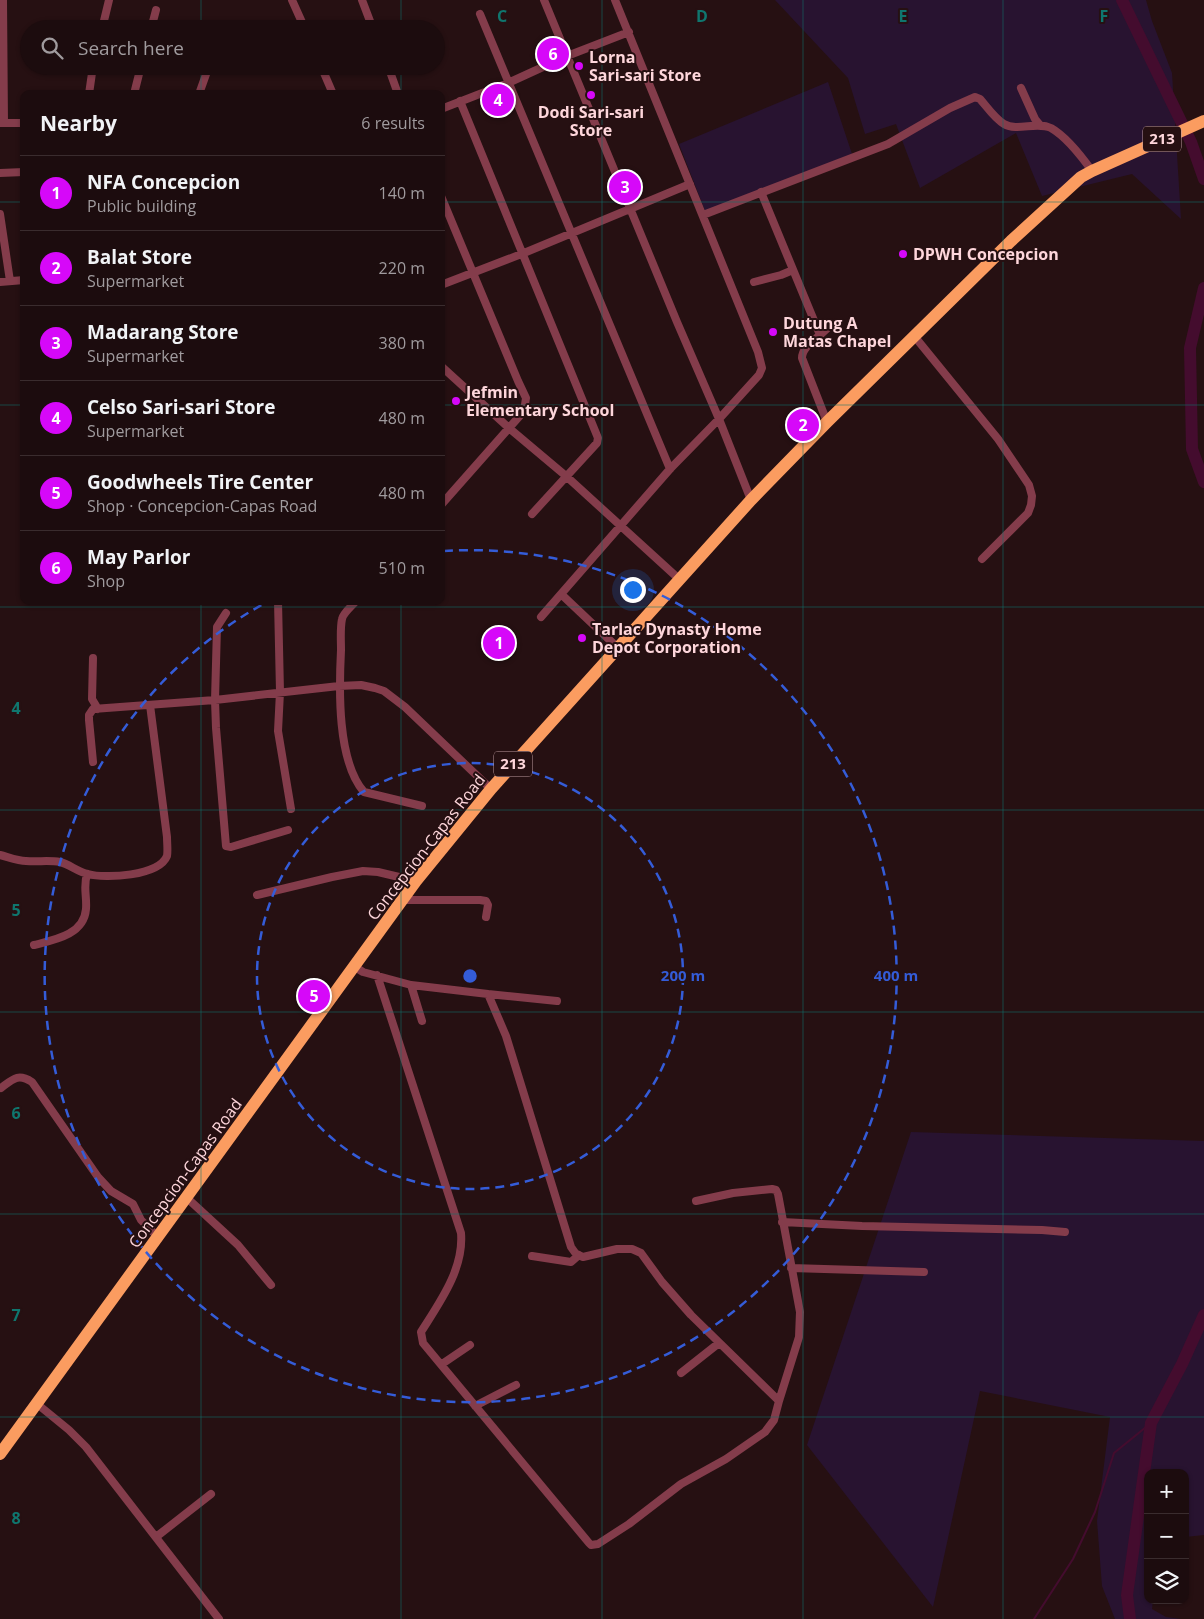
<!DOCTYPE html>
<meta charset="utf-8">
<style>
body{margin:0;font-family:"Open Sans",sans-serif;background:#291a1c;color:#f1f3f6}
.controls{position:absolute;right:15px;bottom:15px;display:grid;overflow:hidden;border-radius:10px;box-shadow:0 1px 4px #0004}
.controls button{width:45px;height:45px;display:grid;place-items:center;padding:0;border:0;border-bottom:1px solid #3a2c2e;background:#1c0c0e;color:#f1f3f6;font:25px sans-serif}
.you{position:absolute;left:632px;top:589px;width:18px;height:18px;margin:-12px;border:4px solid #fff;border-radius:50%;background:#1a73e8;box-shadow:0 0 0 8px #1a73e833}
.badge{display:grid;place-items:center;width:32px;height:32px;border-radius:50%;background:#d608f9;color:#fff;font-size:16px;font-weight:700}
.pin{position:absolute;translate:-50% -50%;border:2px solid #fff;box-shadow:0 1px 5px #0006}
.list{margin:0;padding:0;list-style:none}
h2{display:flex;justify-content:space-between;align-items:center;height:65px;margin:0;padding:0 20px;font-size:21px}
h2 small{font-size:16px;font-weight:400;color:#a09b9e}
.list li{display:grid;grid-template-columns:32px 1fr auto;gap:15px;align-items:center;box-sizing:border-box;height:75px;padding:0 20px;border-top:1px solid #3a2c2e}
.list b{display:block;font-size:19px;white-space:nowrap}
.list p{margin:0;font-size:16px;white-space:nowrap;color:#a09b9e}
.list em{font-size:16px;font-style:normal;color:#a09b9e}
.icon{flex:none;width:28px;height:28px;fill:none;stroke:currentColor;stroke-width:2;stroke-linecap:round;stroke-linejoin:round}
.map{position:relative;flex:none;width:1204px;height:1619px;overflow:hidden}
.search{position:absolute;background:#1c0c0e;box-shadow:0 1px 4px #0004;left:20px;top:20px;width:425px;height:55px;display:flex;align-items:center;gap:12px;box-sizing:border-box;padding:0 18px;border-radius:28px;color:#a09b9e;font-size:19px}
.panel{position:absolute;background:#1c0c0e;box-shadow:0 1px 4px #0004;left:20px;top:90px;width:425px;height:515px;border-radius:10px}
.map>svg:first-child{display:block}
</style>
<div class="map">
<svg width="1204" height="1619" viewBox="0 0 1204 1619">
<rect width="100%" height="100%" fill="#261012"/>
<!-- green -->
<path fill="#281330" d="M775,0H1146L1152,21L1172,73L1181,219L1132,174L1042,196L1016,133L920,188L896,124L865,134L848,78Z
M828,82L852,154L705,211L679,144Z
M911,1132L1204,1141V1535L1185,1537V1473H1148V1600H1153L1152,1609L1166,1617L1181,1619H1115L1102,1586L1097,1521L1110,1417L980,1391L933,1607L807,1445Z"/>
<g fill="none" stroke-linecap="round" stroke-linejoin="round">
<!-- stream -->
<path stroke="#440c2e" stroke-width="2" d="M1034,1619L1073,1559L1095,1512L1114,1453L1151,1423"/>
<!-- river -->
<path stroke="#440c2e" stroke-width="12" d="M1122,0L1191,142L1204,179
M1204,288L1190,348L1192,449L1204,482
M1130,1619L1127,1595L1151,1423L1182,1364L1204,1315"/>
<!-- minor -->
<path stroke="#843c4b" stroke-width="8" d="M3,0L4,123
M292,0L305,29
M362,0L373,29
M544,0L677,322L719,419L751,500
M480,14L670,469
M102,29L109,0
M151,29L156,10
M321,66L333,94
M388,66L398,94
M1021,88L1035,119L1040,125
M89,94L93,66
M134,94L141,66
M199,94L209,66
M460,101L598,438L597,443L532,514
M441,109L508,83L567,56L629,32
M0,123H24
M0,173L24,172
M761,192L820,335C813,341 802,348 802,358L827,422
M441,196L518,381L526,398L524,411L441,505
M0,214L10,281
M703,215L888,144L950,108L975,97L980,99C987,107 995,119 1004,124C1018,132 1036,121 1051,128C1065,136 1082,157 1092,171
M0,282L24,280
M754,282L781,275L793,270
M441,285L524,253L690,184
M820,335L831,325
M915,337L998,439L1029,485L1032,496L1031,505L1028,513L982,559
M441,366L509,428L566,476L679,579
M561,594L617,647
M278,601L280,692L278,731L291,809
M356,601C352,606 343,613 342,619C340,629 341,640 341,650C339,689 337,761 364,792L422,806
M226,613L217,627L215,700L216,728L226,846L231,847L288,830
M541,617L670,469L719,419L759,375L762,368L758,352L615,0
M93,658L92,699L98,709
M93,762L89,720V715L93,709L215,700L339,686L361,685L375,688L384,691L405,707L491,789
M0,855C8,857 18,861 26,861C38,862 49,860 60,862C69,864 78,872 88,874C105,879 159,876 167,856C168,851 167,843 167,837L150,705
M257,895L332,877L363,871L378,872L416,881
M403,900H480L486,901L488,905L486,917
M34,945C54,940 84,935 86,909C87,896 83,887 87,874
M355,967L363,972L411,985L488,994L506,1036L571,1247L576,1254L583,1257L617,1249H632L641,1253L662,1282L691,1315L779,1401L799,1337L800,1312L778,1194L776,1190L772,1189L733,1193L696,1201
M377,975L461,1233C464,1269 440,1302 421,1332L423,1343L589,1543L591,1545L598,1544L629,1524L681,1484L726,1459L765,1432L774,1420L779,1401
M411,985L422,1021
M488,994L557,1001
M1,1088C13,1079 18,1073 32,1082L98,1177L111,1191L133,1204L141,1220L158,1237
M187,1198L238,1245L271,1285
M782,1222L862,1226L1042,1230L1065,1232
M532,1256L571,1262L579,1255
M791,1268L924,1272
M442,1364L470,1345
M681,1373L719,1343
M36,1403L69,1430L86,1447L219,1619
M475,1406L516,1385
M156,1537L211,1494"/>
<!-- primary -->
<path stroke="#fb9c60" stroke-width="12" d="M0,1454L416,881L491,789L751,500L827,422L1011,241L1081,177L1092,171L1204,121"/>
</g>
<!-- grid -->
<path fill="none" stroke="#0f766e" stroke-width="1" stroke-opacity="0.55" d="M201,0V29M401,0V29M602,0V1619M803,0V1619M1003,0V1619M201,66V94M401,66V94M0,202H24M441,202H1204M0,405H24M441,405H1204M201,601V1619M401,601V1619M0,607H1204M0,810H1204M0,1012H1204M0,1214H1204M0,1417H1204"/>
<!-- distance rings -->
<g fill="none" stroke="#345cd8" stroke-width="2.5" stroke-dasharray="9 6">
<circle cx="470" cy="976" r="213"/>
<path d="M444 551A426 426 0 1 1 267 602"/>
</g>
<!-- markers -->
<g fill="#d608f9" stroke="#261012" stroke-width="2">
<circle cx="579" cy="66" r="5"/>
<circle cx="591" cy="95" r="5"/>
<circle cx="903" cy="254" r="5"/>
<circle cx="773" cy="332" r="5"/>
<circle cx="456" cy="401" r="5"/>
<circle cx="582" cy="638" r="5"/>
</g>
<g text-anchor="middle" stroke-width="4" stroke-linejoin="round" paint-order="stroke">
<!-- shield labels -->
<g fill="#261012" stroke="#bd9b9f" stroke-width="1">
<rect x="1143" y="126.5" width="38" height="25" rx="4"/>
<rect x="494" y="751.5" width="38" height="25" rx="4"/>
</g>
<g font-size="15" font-weight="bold" fill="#fed6db">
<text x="1162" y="144">213</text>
<text x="513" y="769">213</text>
</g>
<!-- poi labels -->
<g font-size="16" font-weight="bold" fill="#fed6db" stroke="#261012" text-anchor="start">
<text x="589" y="63">Lorna<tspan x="589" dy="18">Sari-sari Store</tspan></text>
<text x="591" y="118" text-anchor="middle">Dodi Sari-sari<tspan x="591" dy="18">Store</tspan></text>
<text x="913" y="260">DPWH Concepcion</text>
<text x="783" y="329">Dutung A<tspan x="783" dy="18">Matas Chapel</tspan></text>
<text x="466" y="398">Jefmin<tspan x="466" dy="18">Elementary School</tspan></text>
<text x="592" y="635">Tarlac Dynasty Home<tspan x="592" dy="18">Depot Corporation</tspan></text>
</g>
<!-- street labels -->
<g font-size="16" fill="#fed6db" stroke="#261012">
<text transform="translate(426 847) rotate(-52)" y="6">Concepcion-Capas Road</text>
<text transform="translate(185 1173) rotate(-54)" y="6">Concepcion-Capas Road</text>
</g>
</g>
<g font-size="16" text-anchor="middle" font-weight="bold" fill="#0f766e" stroke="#261012" stroke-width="4" stroke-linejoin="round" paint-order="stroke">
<text x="502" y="22">C</text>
<text x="702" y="22">D</text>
<text x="903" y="22">E</text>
<text x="1104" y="22">F</text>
<text x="16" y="714">4</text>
<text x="16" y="916">5</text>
<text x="16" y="1119">6</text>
<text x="16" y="1321">7</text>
<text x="16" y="1524">8</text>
</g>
<circle cx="470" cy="976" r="8" fill="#345cd8" stroke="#261012" stroke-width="2.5"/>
<g font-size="15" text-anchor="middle" font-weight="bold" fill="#345cd8" stroke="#261012" stroke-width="4" stroke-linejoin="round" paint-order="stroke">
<text x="683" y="981">200 m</text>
<text x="896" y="981">400 m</text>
</g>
</svg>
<div class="controls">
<button>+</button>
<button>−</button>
<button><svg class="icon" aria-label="layers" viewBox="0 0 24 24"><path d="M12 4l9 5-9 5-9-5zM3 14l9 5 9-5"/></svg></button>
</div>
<div class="you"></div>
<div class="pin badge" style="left:499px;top:643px">1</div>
<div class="pin badge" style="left:803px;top:425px">2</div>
<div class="pin badge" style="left:625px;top:187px">3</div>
<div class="pin badge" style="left:498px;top:100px">4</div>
<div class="pin badge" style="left:314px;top:996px">5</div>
<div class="pin badge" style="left:553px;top:54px">6</div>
<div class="search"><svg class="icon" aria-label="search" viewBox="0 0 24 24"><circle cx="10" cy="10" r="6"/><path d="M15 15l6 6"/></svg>Search here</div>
<section class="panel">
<h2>Nearby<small>6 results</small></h2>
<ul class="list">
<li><span class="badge">1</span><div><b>NFA Concepcion</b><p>Public building</p></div><em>140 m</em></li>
<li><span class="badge">2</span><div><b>Balat Store</b><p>Supermarket</p></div><em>220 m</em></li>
<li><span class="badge">3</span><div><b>Madarang Store</b><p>Supermarket</p></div><em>380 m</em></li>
<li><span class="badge">4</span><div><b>Celso Sari-sari Store</b><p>Supermarket</p></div><em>480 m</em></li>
<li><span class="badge">5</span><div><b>Goodwheels Tire Center</b><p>Shop · Concepcion-Capas Road</p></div><em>480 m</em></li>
<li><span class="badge">6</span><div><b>May Parlor</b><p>Shop</p></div><em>510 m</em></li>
</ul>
</section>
</div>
